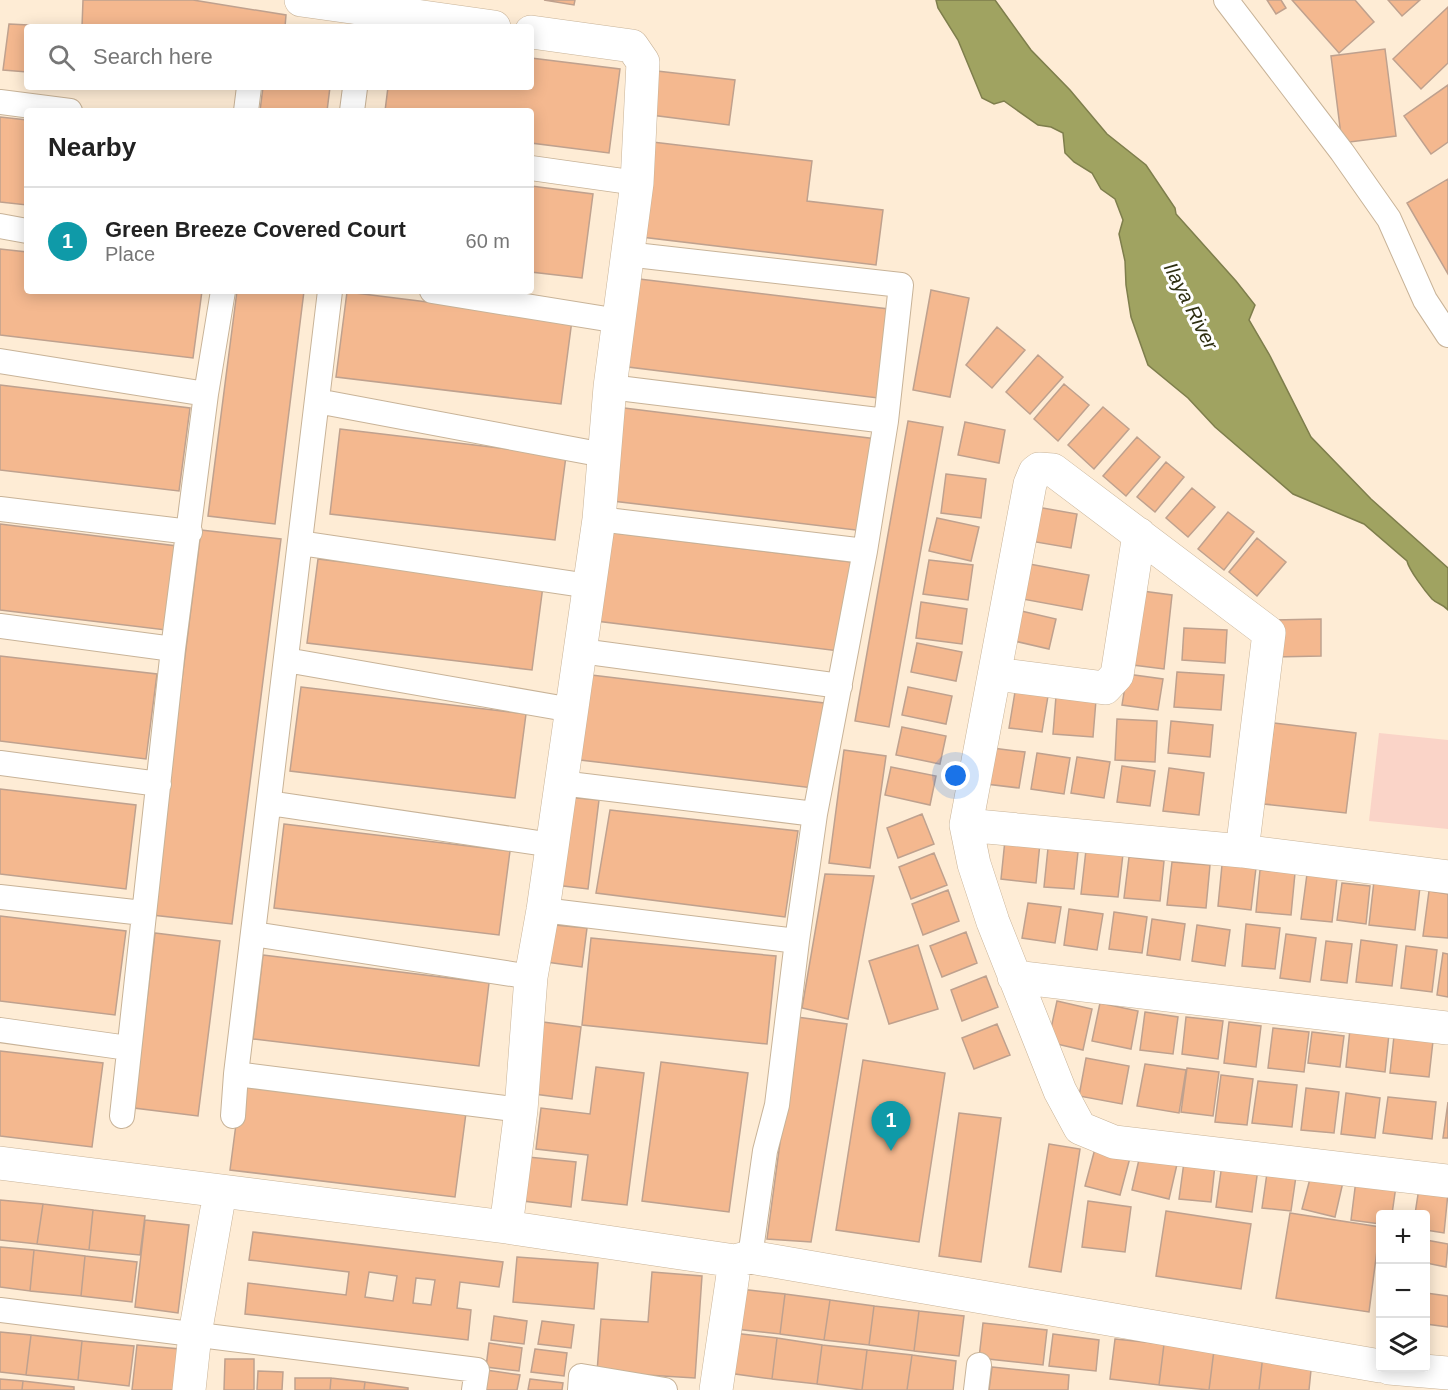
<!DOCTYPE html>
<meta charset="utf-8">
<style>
body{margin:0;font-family:Arial,sans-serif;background:#f6f6f6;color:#222}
.controls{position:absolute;right:18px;bottom:18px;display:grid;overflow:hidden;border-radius:6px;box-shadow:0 3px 15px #0003}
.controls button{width:54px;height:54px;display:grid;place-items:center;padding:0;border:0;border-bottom:2px solid #e0e0e0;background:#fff;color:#222;font:30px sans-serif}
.you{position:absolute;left:956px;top:776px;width:21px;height:21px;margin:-15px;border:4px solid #fff;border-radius:50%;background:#1a73e8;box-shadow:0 0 0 9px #1a73e833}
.badge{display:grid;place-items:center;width:39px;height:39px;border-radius:50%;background:#0b8043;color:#fff;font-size:20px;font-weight:700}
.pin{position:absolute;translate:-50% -50px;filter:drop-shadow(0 2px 3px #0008)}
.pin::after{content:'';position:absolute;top:32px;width:21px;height:18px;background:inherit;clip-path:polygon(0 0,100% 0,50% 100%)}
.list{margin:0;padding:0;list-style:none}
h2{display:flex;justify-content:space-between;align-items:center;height:78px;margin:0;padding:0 24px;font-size:26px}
h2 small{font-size:20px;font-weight:400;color:#767676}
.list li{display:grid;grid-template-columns:39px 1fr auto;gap:18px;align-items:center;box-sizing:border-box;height:108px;padding:0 24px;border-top:2px solid #e0e0e0}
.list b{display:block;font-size:22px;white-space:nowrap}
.list p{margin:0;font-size:20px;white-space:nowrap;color:#767676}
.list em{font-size:20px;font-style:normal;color:#767676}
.icon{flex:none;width:33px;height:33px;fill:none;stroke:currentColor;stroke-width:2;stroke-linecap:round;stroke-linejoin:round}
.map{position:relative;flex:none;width:1448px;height:1390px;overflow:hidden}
.search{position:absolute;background:#fff;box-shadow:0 3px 15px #0003;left:24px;top:24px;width:510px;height:66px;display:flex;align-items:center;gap:15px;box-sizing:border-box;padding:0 21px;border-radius:6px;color:#767676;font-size:22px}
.panel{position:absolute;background:#fff;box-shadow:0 3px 15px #0003;left:24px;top:108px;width:510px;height:186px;border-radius:6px}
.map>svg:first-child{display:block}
</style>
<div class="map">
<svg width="1448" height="1390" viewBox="0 0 1448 1390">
<rect width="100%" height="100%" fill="#feecd5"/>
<!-- green -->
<path fill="#fad4c8" d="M1379,733L1448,740V829L1369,821Z"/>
<!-- water -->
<path fill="#a0a361" stroke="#7e7e4c" stroke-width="1.5" d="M936,0H995L1031,50L1070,90L1107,134L1146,165L1175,208L1176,214L1236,281L1255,305L1249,320L1269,354L1311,437L1371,499L1448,568V610C1443,604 1437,604 1432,599C1425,591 1409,570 1407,561L1364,524L1293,494L1215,427L1188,398L1148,365L1131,317L1126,285L1125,261L1119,234L1123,220L1115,199L1101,189L1092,173L1074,162L1065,153L1063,133L1051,127L1038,125L1004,101L994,104L982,98L958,40L938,8Z"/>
<!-- building -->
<path fill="#f4b88f" stroke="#bfa18e" stroke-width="1.5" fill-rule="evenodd" d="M83,0H193L286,15L285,27H82Z
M544,0H575L574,5Z
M1267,0H1281L1286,8L1276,14Z
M1292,0H1355L1374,22L1339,53Z
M1388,0H1420L1402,16Z
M1448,7V63L1421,89L1393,59Z
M9,24L69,27H27V72L3,70Z
M1385,49L1396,136L1342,143L1331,56Z
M531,58L620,69L609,153L531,143V111H385L388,87H531Z
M657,71L735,80L729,125L651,115Z
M1448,85V142L1431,154L1404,116Z
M263,87H330L327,111H260Z
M0,117L27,120V205L0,202Z
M644,141L812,161L807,201L883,210L876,265L633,236Z
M1448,179V274L1407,203Z
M531,186L593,194L582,278L531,272Z
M0,249L27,252V291H202L193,358L0,335Z
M631,278L897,310L886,399L620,366Z
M931,290L969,298L950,397L913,390Z
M237,291H304L275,524L208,516Z
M347,292L572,320L561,404L336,377Z
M997,327L1025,350L992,388L966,365Z
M1038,355L1063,377L1030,414L1006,392Z
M1064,384L1089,405L1058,441L1034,419Z
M0,385L190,408L179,491L0,470Z
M616,407L877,439L864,531L604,500Z
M1103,407L1129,429L1094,469L1068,445Z
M908,421L943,427L889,727L855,721Z
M965,422L1005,430L999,463L958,455Z
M340,429L566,456L555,540L330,514Z
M1137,437L1160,457L1126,496L1103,476Z
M1166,462L1184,477L1155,512L1137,497Z
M946,474L986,479L981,518L941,513Z
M1192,488L1215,507L1188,537L1166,518Z
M1037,507L1077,514L1071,548L1030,541Z
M1228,512L1254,532L1224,570L1198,549Z
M937,518L979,527L971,561L929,551Z
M0,524L177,546L166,630L0,610Z
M201,530L281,539L232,924L152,915Z
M607,532L851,562L839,651L596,621Z
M1257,538L1286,562L1257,596L1229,572Z
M318,559L543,586L532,670L307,643Z
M929,560L973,565L968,600L923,594Z
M1024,563L1089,575L1082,610L1017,598Z
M1142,591L1172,595L1164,669L1133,665Z
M921,602L967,609L962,644L916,638Z
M1017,610L1056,619L1049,649L1010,640Z
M1321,619V656L1274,657V620Z
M1184,628L1227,630L1225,663L1182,660Z
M917,643L962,652L956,681L911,672Z
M0,656L157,674L146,759L0,741Z
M1177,672L1224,675L1221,710L1174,707Z
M583,674L824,703L813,788L572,759Z
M1127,674L1163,679L1158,710L1122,705Z
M301,687L526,714L515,798L290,771Z
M908,687L952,696L946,724L902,715Z
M1015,692L1048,696L1042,732L1009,728Z
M1056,696L1096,700L1093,737L1053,734Z
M1117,719L1157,721L1155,762L1115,760Z
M1171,721L1213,725L1210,757L1168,753Z
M1274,723L1356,733L1346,813L1264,804Z
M902,727L946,736L940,764L896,755Z
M992,748L1025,752L1019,788L986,784Z
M844,750L886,756L870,868L829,863Z
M1037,753L1070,758L1064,794L1031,789Z
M1077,757L1110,762L1104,798L1071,793Z
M1122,766L1155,771L1150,806L1117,802Z
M891,767L936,776L930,805L885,795Z
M1169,768L1204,773L1199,815L1163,811Z
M0,789L136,805L126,889L0,874Z
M566,797L599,800L588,889L555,885Z
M610,810L798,831L785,917L596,893Z
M922,814L934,844L898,858L887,828Z
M284,824L510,851L499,935L274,908Z
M1005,840L1040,843L1036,883L1001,879Z
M1048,848L1078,852L1074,889L1044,887Z
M1086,850L1123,854L1118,897L1081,894Z
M934,853L947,885L911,899L899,867Z
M1129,857L1164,861L1160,901L1124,898Z
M1172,862L1210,865L1206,908L1167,905Z
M1222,865L1256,868L1251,910L1218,906Z
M1260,870L1295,873L1291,915L1256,912Z
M825,874L874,876L848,1019L802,1008Z
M1307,874L1337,878L1332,922L1301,919Z
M1374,881L1420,887L1415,930L1369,925Z
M1342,883L1370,886L1366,924L1337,920Z
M948,890L959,921L923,935L912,904Z
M1429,891L1448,894V938L1423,936Z
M1028,903L1061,907L1055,943L1022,938Z
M1069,909L1103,914L1097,950L1064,945Z
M1114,912L1147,917L1142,953L1109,949Z
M0,916L126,931L115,1015L0,1001Z
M1152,919L1185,924L1180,960L1147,955Z
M544,924L587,928L582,967L539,961Z
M1246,924L1280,928L1275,969L1242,966Z
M1197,925L1230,930L1225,966L1192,961Z
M966,932L977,963L942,977L930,946Z
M155,933L220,941L198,1116L134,1108Z
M1286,934L1316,938L1310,982L1280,978Z
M591,938L776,956L767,1044L582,1025Z
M1361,940L1397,945L1392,986L1356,982Z
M1326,941L1352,944L1347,983L1321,980Z
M918,945L938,1009L889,1024L869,961Z
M1406,946L1437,950L1432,992L1401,988Z
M1443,953L1448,954V997L1437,995Z
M263,955L489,983L479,1066L253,1039Z
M986,976L998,1007L962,1021L951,990Z
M1057,1001L1092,1009L1083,1050L1048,1042Z
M1100,1003L1138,1011L1131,1049L1092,1041Z
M1145,1012L1178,1017L1173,1054L1140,1050Z
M797,1017L847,1024L811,1242L767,1239Z
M1186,1017L1223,1021L1218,1059L1182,1054Z
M543,1022L581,1027L572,1099L534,1094Z
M1229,1022L1261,1026L1256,1067L1224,1063Z
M997,1024L1010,1055L974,1069L962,1038Z
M1273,1028L1309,1032L1304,1072L1268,1068Z
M1350,1029L1389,1034L1385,1072L1346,1067Z
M1312,1032L1344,1036L1340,1067L1308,1063Z
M1394,1036L1433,1041L1429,1077L1390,1073Z
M0,1051L103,1063L92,1147L0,1136Z
M1086,1058L1129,1066L1122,1104L1079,1096Z
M863,1060L945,1073L919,1242L836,1230Z
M661,1062L748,1073L729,1212L642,1201Z
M1145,1064L1186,1070L1179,1113L1137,1106Z
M596,1067L644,1073L627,1205L582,1200L588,1155L536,1149L541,1108L590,1114Z
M1187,1068L1219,1072L1213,1116L1181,1112Z
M1221,1075L1253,1079L1247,1125L1215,1122Z
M1258,1081L1297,1085L1292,1127L1252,1123Z
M241,1086L466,1113L455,1197L230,1170Z
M1306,1088L1339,1092L1334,1133L1301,1130Z
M1346,1093L1380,1098L1375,1138L1341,1134Z
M1388,1097L1436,1102L1432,1139L1383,1133Z
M1448,1102V1138H1443Z
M959,1113L1001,1118L981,1262L939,1256Z
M1049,1144L1080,1149L1061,1272L1029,1267Z
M1096,1145L1131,1154L1120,1195L1085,1186Z
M1141,1151L1178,1160L1169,1199L1132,1190Z
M528,1157L576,1162L571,1207L523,1201Z
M1184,1162L1215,1165L1211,1202L1179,1199Z
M1222,1164L1258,1169L1252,1212L1216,1207Z
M1267,1173L1296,1176L1291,1211L1262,1208Z
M1311,1175L1343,1182L1335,1217L1302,1209Z
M1356,1180L1396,1186L1392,1214H1380V1224L1351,1220Z
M1419,1188L1448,1193L1444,1233L1426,1230V1214H1415Z
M0,1200L43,1204L37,1244L0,1240Z
M1088,1201L1131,1207L1125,1252L1082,1247Z
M43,1204L93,1210L89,1250L37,1244Z
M93,1210L145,1216L140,1255L89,1250Z
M1166,1211L1251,1224L1241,1289L1156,1276Z
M1290,1213L1380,1227L1369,1312L1276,1298Z
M145,1220L189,1225L178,1313L135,1307Z
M253,1232L503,1262L499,1287L460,1282L457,1308L471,1310L468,1340L245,1314L248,1283L346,1295L349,1272L249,1260ZM369,1272L397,1276L393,1301L365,1297ZM416,1278L435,1280L431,1305L413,1303Z
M1426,1240L1448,1244L1446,1267L1426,1263Z
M0,1247L34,1250L30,1291L0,1287Z
M34,1250L85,1256L81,1296L30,1291Z
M85,1256L137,1262L132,1302L81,1296Z
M517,1257L598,1263L594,1309L513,1302Z
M652,1272L702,1276L695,1378L597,1372L601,1319L648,1322Z
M740,1289L785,1294L780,1334L735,1329Z
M1426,1293L1448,1296V1327L1426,1324Z
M785,1294L830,1300L824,1340L780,1334Z
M830,1300L874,1306L869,1345L824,1340Z
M874,1306L919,1311L914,1351L869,1345Z
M919,1311L964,1316L959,1356L914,1351Z
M494,1316L527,1321L524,1344L491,1340Z
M542,1321L574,1325L571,1348L538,1344Z
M983,1323L1047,1330L1043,1365L979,1358Z
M0,1332L31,1335L26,1375L0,1372Z
M733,1333L777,1338L772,1379L728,1373Z
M1053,1334L1099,1340L1096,1371L1049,1366Z
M31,1335L82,1341L78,1380L26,1375Z
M777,1338L822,1345L817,1384L772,1379Z
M1115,1339L1164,1344L1159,1385L1110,1379Z
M82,1341L134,1346L129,1386L78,1380Z
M489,1343L522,1348L519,1371L486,1367Z
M1164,1344L1214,1350L1209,1390L1159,1385Z
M137,1345L180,1349L175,1390H132Z
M822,1345L867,1350L862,1390L817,1384Z
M535,1349L567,1353L564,1376L531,1372Z
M867,1350L912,1355L907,1390H862Z
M1214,1350L1263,1355L1259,1390H1209Z
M912,1355L956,1361L953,1390H907Z
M1263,1355L1312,1360L1309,1390H1259Z
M225,1359H254V1390H224Z
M992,1367L1069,1375L1068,1390H989Z
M486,1370L520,1375L517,1390H484Z
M258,1371L283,1372L282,1390H257Z
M295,1378H331L330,1390H295Z
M331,1378L365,1382L364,1390H330Z
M0,1379L23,1381L22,1390H0Z
M530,1379L563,1383L562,1390H528Z
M23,1381L74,1387V1390H22Z
M365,1382L408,1388V1390H364Z"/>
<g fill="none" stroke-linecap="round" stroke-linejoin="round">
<!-- lane casing -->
<g stroke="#c8b398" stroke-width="26">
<path id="lane" d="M1226,0L1342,152L1389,219L1425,300L1448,335
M0,102L70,111
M246,111L249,87
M352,111L355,88
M531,168L637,183
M0,226L27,231
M626,254L901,285L886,421L865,551L815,814L797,941L777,1105L765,1151L750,1257
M432,291L619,321
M0,361L206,394
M610,387L886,421
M317,401L604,455
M0,509L190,532
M599,519L865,551
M300,543L589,586
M0,626L173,649
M581,651L840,686
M286,660L572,710
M0,763L159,784
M561,783L815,814
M269,803L552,845
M0,897L143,913
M543,910L797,941
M254,934L531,977
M0,1030L128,1048
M236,1074L521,1110
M122,1116L173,649L206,394L223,291
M233,1116L236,1074L330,291
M0,1310L477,1370L474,1390
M580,1390L581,1376L665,1390
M976,1390L979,1365"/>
</g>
<!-- street casing -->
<g stroke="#c8b398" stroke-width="34">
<path id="street" d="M301,0L494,27
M995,674L1105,688L1117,675L1139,534
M966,825L1242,851
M1448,877L1242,851L1269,633L1053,470L1039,469L1035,472L1030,484L966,825L974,864L993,922L1060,1091L1080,1128L1114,1142L1448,1181
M1014,977L1448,1028
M0,1163L506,1227L735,1261L750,1257L1380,1366
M506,1227L521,1110L531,977L543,910L599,519L610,387L637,183L643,62L632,46L531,32
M1389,1368L1448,1373
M189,1390L195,1334L220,1192
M716,1390L735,1261"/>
</g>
<!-- lane -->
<use href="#lane" stroke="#fff" stroke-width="24"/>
<!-- street -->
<use href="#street" stroke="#fff" stroke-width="33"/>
</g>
<g text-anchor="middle" stroke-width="6" stroke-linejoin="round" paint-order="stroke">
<!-- water labels -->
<g font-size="20" font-style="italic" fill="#2f3012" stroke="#fff">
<text transform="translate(1191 306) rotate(63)" y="7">Ilaya River</text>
</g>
</g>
</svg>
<div class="controls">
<button>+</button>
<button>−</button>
<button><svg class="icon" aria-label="layers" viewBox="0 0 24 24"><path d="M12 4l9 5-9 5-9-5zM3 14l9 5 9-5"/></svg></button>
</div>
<div class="you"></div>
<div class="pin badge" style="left:891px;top:1151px;background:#0f9aa8">1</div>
<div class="search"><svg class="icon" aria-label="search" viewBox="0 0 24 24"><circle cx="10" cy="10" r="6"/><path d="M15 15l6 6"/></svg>Search here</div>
<section class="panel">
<h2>Nearby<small></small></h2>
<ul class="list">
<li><span class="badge" style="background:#0f9aa8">1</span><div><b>Green Breeze Covered Court</b><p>Place</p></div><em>60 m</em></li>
</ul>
</section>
</div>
